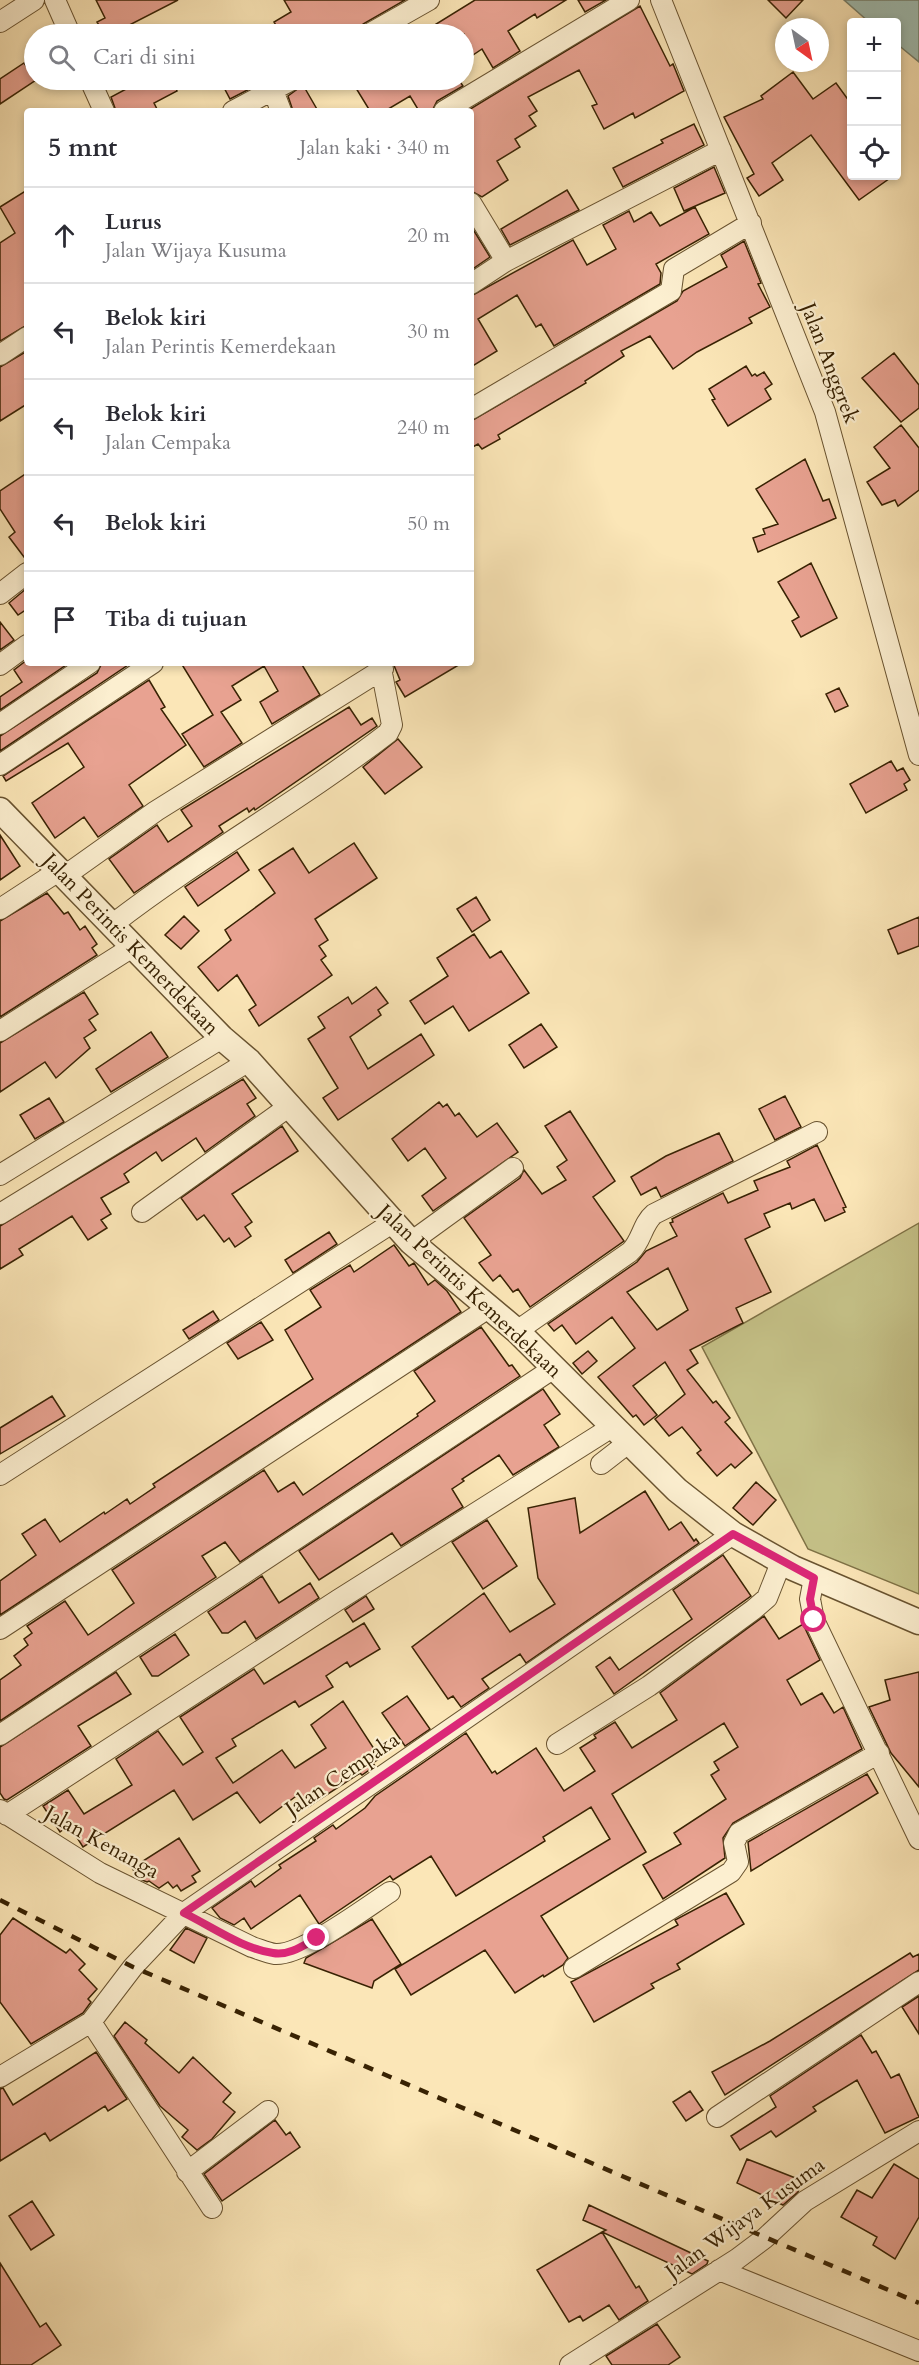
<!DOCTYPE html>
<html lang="id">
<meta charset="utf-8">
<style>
body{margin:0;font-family:Cardo,serif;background:#f7f7f7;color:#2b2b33}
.controls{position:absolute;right:18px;top:18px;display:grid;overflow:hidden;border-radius:6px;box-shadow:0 3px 9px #0003}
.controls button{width:54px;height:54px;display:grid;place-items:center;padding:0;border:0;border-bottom:2px solid #e1e1e2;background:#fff;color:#2b2b33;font:30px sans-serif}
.compass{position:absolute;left:775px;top:18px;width:54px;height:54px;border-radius:50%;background:#fff;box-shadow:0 3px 9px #0003;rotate:147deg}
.stop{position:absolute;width:18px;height:18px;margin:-14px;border:4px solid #db2777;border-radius:50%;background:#fff}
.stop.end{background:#db2777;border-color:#fff;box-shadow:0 2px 6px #0008}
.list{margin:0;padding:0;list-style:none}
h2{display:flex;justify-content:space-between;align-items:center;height:78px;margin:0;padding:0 24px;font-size:26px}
h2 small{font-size:20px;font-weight:400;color:#7c7c81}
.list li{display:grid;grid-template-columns:39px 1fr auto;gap:18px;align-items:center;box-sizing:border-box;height:96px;padding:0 24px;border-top:2px solid #e1e1e2}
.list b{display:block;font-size:22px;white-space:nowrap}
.list p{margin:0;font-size:20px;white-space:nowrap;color:#7c7c81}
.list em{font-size:20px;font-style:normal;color:#7c7c81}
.icon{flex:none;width:33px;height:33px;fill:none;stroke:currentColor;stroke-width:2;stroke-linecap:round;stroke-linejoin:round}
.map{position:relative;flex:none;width:919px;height:2365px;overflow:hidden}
.search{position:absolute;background:#fff;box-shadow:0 3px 9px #0003;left:24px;top:24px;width:450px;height:66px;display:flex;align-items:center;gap:15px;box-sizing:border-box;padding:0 21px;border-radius:33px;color:#7c7c81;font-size:22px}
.panel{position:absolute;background:#fff;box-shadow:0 3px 9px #0003;left:24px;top:108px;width:450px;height:558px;border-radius:6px}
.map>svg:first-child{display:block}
</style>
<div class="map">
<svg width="919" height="2365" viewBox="0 0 919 2365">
<rect width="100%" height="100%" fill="#fbe6b7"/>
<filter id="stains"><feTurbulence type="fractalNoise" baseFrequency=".00333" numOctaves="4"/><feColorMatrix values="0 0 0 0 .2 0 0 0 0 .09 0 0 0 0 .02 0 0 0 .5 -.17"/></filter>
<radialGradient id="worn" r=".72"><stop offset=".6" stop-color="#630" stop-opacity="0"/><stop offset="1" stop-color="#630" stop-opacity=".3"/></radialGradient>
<!-- green -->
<path fill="#c6c389" stroke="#7f7246" stroke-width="1.5" d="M919,1223V1594L808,1549L702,1347Z"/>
<!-- water -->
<path fill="#9fbeb3" stroke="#76806d" stroke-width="1.5" d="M844,0H919V62L897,44L896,22H869Z"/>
<!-- building -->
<path fill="#e8a291" stroke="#382203" stroke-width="1.5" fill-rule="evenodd" d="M96,0H178L112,34H104L97,22L105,18Z
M284,0H405L363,24L355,34H305L300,26L281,34L274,22L291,12Z
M475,0H566L537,18L535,14L508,31L520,51L493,68L482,49L464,61V34H420Z
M578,0H606L585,12Z
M768,0H803L786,18Z
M640,6L670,66L673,64L684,91L635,118L633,113L604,129L592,106L597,104L579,70L528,97L537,111L529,116L536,126L515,139L520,147L497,161L508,180L482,197L471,191V111H467Z
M24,63L36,80L0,104V79Z
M793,72L813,99L836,83L852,105V176H893L859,200L811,135L772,163L783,180L759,196L747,178L754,174L724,117L763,99L761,96Z
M143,80H171L177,91L154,103L158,111H116L111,97Z
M220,80H267L230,99Z
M351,80H436L433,81L437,87L448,80H459L463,86L437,101L432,111H419L410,96L385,111H370Z
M303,85L318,111H293L288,96Z
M694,124L704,145L623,187L613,168L663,143L661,140Z
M714,167L725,193L684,211L674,188Z
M27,190V325L0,341V243L15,233L0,207Z
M567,190L579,210L510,245L501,229Z
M695,207L709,234L656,264L661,273L660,284L554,346L541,324L536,327L517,295L478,319L497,351L471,367V296L573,240L587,265L616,249L603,225L629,211L634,222L651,212L660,226Z
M471,226L490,257L471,270Z
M744,241L761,283L758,284L770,307L749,318L752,323L697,352L673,369L650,336L621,351L624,356L585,381L586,383L498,435L500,439L482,449L478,444L471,448V421L677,301L683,291L727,267L721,255Z
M27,351V404L0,421V367Z
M894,353L919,385V408L901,422L862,378Z
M746,366L752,376L755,374L757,376L764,372L772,384L765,389L771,399L728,426L712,400L715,399L709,389Z
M901,425L919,448V490L898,506L895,500L882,505L867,482L890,468L874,447Z
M805,459L823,501L829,499L836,518L758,552L753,538L765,534L763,529L778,524L756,489Z
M27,473V561L9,537L15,532L0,509V491Z
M811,563L837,618L801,637L792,621L799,617L778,582Z
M27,588V609L18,615L9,603Z
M0,622L14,640L0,650Z
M27,660V663H69L0,710V697L22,682L14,670Z
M102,663H131L0,751V736L97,673Z
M181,663H301L320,695L272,724L260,702L278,691L264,666L232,686L241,700L221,712L242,743L204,767L182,734L213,715Z
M393,663H462L405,697L396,682L400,680Z
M149,680L165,707L161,709L186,745L129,785L143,806L98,837L84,817L55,838L32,803L84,767L68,743L6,781L3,776Z
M839,688L848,706L835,712L826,694Z
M349,707L361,725L372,718L377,726L255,810L254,808L249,812L247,808L219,826L223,832L134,893L109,859L157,825L168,842L192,826L181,810Z
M398,739L422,767L385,794L363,767Z
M891,761L897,771L903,768L910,780L904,784L907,790L866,813L850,784Z
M0,835L20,866L0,880Z
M354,843L377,878L315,919L328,940L319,946L326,956L321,960L332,975L259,1026L249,1010L256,1005L237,975L218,991L198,967L231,940L225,930L275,893L259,870L293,848L309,873Z
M237,852L249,870L198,906L185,887Z
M47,893L64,914L68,912L80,930L85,926L97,944L92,948L97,955L0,1017V921Z
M476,897L490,920L472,932L457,909Z
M184,916L199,931L181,949L165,935Z
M919,917V946L898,954L888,930Z
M474,934L490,958L501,951L529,993L469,1031L453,1006L425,1024L410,1001L448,976L437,958Z
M376,987L388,1003L378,1010L381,1015L350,1037L368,1069L421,1034L434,1055L338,1120L323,1098L338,1088L308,1039L325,1028L318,1017L348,997L352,1004Z
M84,992L98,1014L89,1020L96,1030L84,1038L90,1048L56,1078L45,1062L0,1092V1043Z
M541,1024L557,1047L524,1068L509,1045Z
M151,1032L168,1057L111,1092L96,1069Z
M243,1079L256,1098L247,1104L255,1116L205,1152L196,1138L162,1161L156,1152L124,1174L129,1182L101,1198L111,1214L101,1220L107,1228L88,1240L72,1216L19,1249L23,1255L0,1269V1226Z
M785,1096L801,1127L775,1140L759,1109Z
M49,1098L64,1122L35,1139L20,1115Z
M439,1102L443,1107L447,1104L455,1116L459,1113L477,1137L497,1123L518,1152L433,1211L422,1196L446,1178L425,1148L408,1161L392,1139Z
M570,1111L615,1181L593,1197L624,1241L530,1307L518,1289L513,1292L500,1275L493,1281L479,1263L491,1255L464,1218L520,1178L524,1170L542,1194L566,1180L557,1167L567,1160L545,1126Z
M282,1126L298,1151L232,1194L252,1222L245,1227L251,1236L235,1247L229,1238L224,1242L204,1215L197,1220L181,1198Z
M719,1133L733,1161L661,1197L656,1187L641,1195L631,1177L666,1156Z
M817,1145L846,1207L843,1208L845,1212L825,1221L814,1199L792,1209L790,1203L764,1214L770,1227L745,1239L771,1292L736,1308L743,1323L690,1350L698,1363L687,1370L713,1403L716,1401L730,1418L725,1422L752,1453L735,1468L731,1464L717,1476L697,1453L701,1450L682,1427L669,1436L655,1419L685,1394L665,1362L633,1386L657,1415L644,1425L636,1415L633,1417L598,1377L635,1348L612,1317L576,1344L562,1325L554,1331L548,1324L637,1262L646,1251L677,1236L670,1223L673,1222L672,1219L723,1193L728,1203L758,1190L754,1181L790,1167L787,1161ZM668,1268L688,1310L657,1330L627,1292Z
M329,1232L337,1244L293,1273L285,1260Z
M394,1245L409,1266L414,1263L428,1285L435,1280L447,1291L461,1312L0,1615V1581L36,1555L22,1534L45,1519L60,1542L104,1512L105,1514L127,1499L130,1504L155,1487L153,1484L313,1379L285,1330L321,1307L310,1290L350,1265L354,1272Z
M213,1311L219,1320L189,1339L183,1330Z
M261,1322L273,1340L238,1359L227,1343Z
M481,1327L509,1366L512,1365L520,1376L240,1562L225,1542L202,1556L216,1577L0,1721V1680L21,1665L14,1656L28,1645L24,1639L32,1633L27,1626L65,1601L88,1635L100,1627L134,1603L112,1570L264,1470L278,1492L294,1482L303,1495L418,1416L417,1414L435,1401L414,1371Z
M588,1351L597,1361L582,1374L573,1363Z
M543,1389L560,1414L544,1425L559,1447L513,1475L499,1455L462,1479L464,1481L452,1489L463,1507L401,1546L392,1533L319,1580L299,1551Z
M52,1396L65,1416L0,1454V1428Z
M756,1482L776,1500L753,1525L733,1508Z
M645,1491L669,1530L681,1522L694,1541L696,1539L699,1543L526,1663L520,1654L482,1679L489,1688L461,1707L453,1696L448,1699L412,1647L484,1593L510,1632L555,1604L538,1578L528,1508L575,1498L580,1533Z
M487,1520L517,1566L483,1589L452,1542Z
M723,1555L751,1596L614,1694L596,1667L610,1657L619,1670L692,1619L673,1590Z
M262,1576L279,1603L310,1583L319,1598L256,1639L245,1621L228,1633H222L208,1612Z
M366,1596L374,1609L353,1622L345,1610Z
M764,1616L779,1639L803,1624L820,1660L787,1680L801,1705L822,1693L834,1713L843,1707L862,1749L733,1823L723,1838L725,1858L663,1899L643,1865L681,1844L674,1833L726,1799L711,1775L719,1770L714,1762L738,1747L724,1723L612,1794L646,1852L541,1916L568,1958L563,1965L544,1977L543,1975L515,1993L485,1950L411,1995L395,1969L610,1839L591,1807L543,1837L545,1841L456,1896L431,1856L393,1880L390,1876L319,1924L300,1895L251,1929L244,1918L234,1925L220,1918L212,1908L251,1881L255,1887L281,1868L279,1865L316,1841L314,1838L333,1825L336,1829L365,1808L375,1796L466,1733L492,1773L495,1771L497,1774L536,1748L564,1791L595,1771L580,1748L596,1738L594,1735L615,1722L632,1748L677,1720L660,1693Z
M364,1623L380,1649L350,1667L347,1662L326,1676L333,1687L299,1707L295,1701L232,1739L236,1746L216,1758L233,1783L282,1750L295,1768L326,1748L311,1725L343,1701L380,1758L373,1763L375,1766L362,1775L360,1773L308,1807L299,1794L260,1823L237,1792L193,1820L174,1790L83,1847L69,1825L60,1832L43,1806L68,1790L84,1814L132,1785L116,1759L158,1731L183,1765L203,1752L180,1717L254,1669L264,1684Z
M175,1634L189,1655L158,1676H152L140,1657Z
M116,1672L131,1694L78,1726L91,1746L7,1800L4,1799L0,1793V1747Z
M919,1672V1787L891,1753L869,1707L890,1700L885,1680Z
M407,1696L430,1729L405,1746L382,1713Z
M867,1774L878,1793L751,1871L748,1842Z
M179,1838L200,1871L192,1876L196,1882L181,1891L177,1885L173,1888L168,1882L159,1888L149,1881L147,1882L139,1879L132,1868Z
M726,1893L744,1924L677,1964L680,1969L651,1984L654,1988L594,2022L571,1982L678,1925L675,1920Z
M13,1918L66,1953L70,1949L85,1964L79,1970L97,1989L88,1999L91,2002L83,2013L31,2044L0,2002V1935Z
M372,1919L401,1964L374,1981L372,1988L304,1963L306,1958Z
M186,1928L207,1938L194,1963L170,1950Z
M910,1953L913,1957L919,1954V1970L725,2095L712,2072L770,2041Z
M919,1996V2034L902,2007Z
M125,2022L147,2040L145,2043L179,2073L193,2057L231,2093L223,2102L235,2112L212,2139L197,2150L182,2137L188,2130L160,2106L114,2036Z
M861,2035L872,2053L876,2051L891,2078L899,2074L919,2117L885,2133L857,2080L813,2107L816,2111L776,2137L771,2131L740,2150L731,2136L776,2107L770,2096Z
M96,2052L127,2099L108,2111L105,2106L50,2141L45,2133L0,2161V2089L3,2088L13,2105Z
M690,2091L703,2110L686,2121L673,2102Z
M275,2120L286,2135L290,2132L300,2147L222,2201L204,2174Z
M747,2159L798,2179L796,2184L800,2185L798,2192L783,2205L737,2183Z
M894,2164L919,2179V2217L895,2259L873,2245L877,2237L841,2217L857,2190L872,2198Z
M32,2201L54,2235L31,2250L9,2216Z
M589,2205L708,2261L707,2264L692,2274L602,2232L606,2230L583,2220Z
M602,2232L636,2288L639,2286L648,2301L619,2320L609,2305L583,2321L580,2316L569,2322L537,2270Z
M0,2263L40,2327L46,2323L61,2345L31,2365H0Z
M657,2324L680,2357L668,2365H612L606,2356Z"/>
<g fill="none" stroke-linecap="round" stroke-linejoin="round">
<!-- minor casing -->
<g stroke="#695330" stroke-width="22">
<path id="minor" d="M55,0L70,34
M661,0L825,412L919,755
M0,22L34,0
M369,34L429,0
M90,80L104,111
M273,90L281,111
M233,111L292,80
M444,111L629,0
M471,203L506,261
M471,284L506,261L721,150
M0,355L27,337
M471,409L671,291L674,269L751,223
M0,594L27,573
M0,665L27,645
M0,724L90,663
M0,765L153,663
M66,875L156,811L383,669
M0,909L60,870
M113,924C201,856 300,801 388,733L392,725L380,663
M0,1031L134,946
M0,1175L222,1038
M142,1212L291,1105
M0,1214L249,1061
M411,1242L513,1168
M517,1331L630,1252C642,1241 642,1224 654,1214L817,1132
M601,1464L628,1443
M0,1475L392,1223
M814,1578L810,1599L814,1620L919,1839
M0,1629L490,1307
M0,1735L554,1368
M557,1744L649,1686L753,1610L767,1598L782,1560
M0,1810L100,1873L252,1947C259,1949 267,1953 275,1954C302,1956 365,1908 390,1892
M7,1815L338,1600L612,1427
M574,1968L731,1872L738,1862L734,1843L739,1833L879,1753
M91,2022L212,2208
M0,2077L91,2022L133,1967L184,1913L733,1534
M717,2117L919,1982
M187,2172L268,2111
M719,2270L919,2351
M570,2365L737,2259L765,2238L805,2201L919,2131"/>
</g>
<!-- tertiary casing -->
<g stroke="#695330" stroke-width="27">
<path id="tertiary" d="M0,810L222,1038L249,1061L411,1242L517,1331L677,1490L733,1534L793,1568L919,1622"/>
</g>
<!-- minor -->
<use href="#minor" stroke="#fcefd0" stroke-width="20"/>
<!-- tertiary -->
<use href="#tertiary" stroke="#fcefd0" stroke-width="24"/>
<!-- rail -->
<path stroke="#382203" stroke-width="4.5" stroke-dasharray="10 10" stroke-linecap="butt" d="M0,1900L133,1967L919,2303"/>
</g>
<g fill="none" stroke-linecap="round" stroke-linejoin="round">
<!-- route -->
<path stroke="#db2777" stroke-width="8" d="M317,1938C304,1945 289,1956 273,1953C243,1949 211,1926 184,1913L733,1534L814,1578L810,1599L814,1620"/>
</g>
<g text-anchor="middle" stroke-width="4.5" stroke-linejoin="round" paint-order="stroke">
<!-- street labels -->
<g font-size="21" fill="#382203" stroke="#fcefd0">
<text transform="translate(830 363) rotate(69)" y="7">Jalan Anggrek</text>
<text transform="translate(131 944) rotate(46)" y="7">Jalan Perintis Kemerdekaan</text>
<text transform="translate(470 1291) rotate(43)" y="7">Jalan Perintis Kemerdekaan</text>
<text transform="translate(342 1774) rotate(-34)" y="7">Jalan Cempaka</text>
<text transform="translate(102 1842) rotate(29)" y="7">Jalan Kenanga</text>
<text transform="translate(745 2218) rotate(-36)" y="7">Jalan Wijaya Kusuma</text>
</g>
</g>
<rect width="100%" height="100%" filter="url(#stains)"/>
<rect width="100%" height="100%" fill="url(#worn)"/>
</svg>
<div class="controls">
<button>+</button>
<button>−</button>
<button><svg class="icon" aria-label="locate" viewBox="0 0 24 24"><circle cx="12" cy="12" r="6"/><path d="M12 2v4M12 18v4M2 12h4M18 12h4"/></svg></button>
</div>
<svg class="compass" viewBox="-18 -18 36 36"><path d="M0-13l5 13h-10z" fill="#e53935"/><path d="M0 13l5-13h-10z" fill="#7c7c81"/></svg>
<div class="stop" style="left:814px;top:1620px"></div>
<div class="stop end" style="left:317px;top:1938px"></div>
<div class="search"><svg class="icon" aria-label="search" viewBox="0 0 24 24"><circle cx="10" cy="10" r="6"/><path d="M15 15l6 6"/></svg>Cari di sini</div>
<section class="panel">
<h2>5 mnt<small>Jalan kaki · 340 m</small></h2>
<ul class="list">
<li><svg class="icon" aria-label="ahead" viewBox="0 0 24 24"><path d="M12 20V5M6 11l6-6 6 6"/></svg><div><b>Lurus</b><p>Jalan Wijaya Kusuma</p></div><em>20 m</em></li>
<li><svg class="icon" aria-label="left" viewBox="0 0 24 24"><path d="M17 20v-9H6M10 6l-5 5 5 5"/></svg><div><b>Belok kiri</b><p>Jalan Perintis Kemerdekaan</p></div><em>30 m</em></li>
<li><svg class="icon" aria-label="left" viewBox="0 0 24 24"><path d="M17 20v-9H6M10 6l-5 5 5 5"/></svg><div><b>Belok kiri</b><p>Jalan Cempaka</p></div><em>240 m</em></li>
<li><svg class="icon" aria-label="left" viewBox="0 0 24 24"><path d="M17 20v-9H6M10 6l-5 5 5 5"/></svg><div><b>Belok kiri</b></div><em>50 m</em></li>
<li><svg class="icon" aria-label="arrive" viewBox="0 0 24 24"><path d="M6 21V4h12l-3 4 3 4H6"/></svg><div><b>Tiba di tujuan</b></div></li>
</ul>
</section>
</div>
